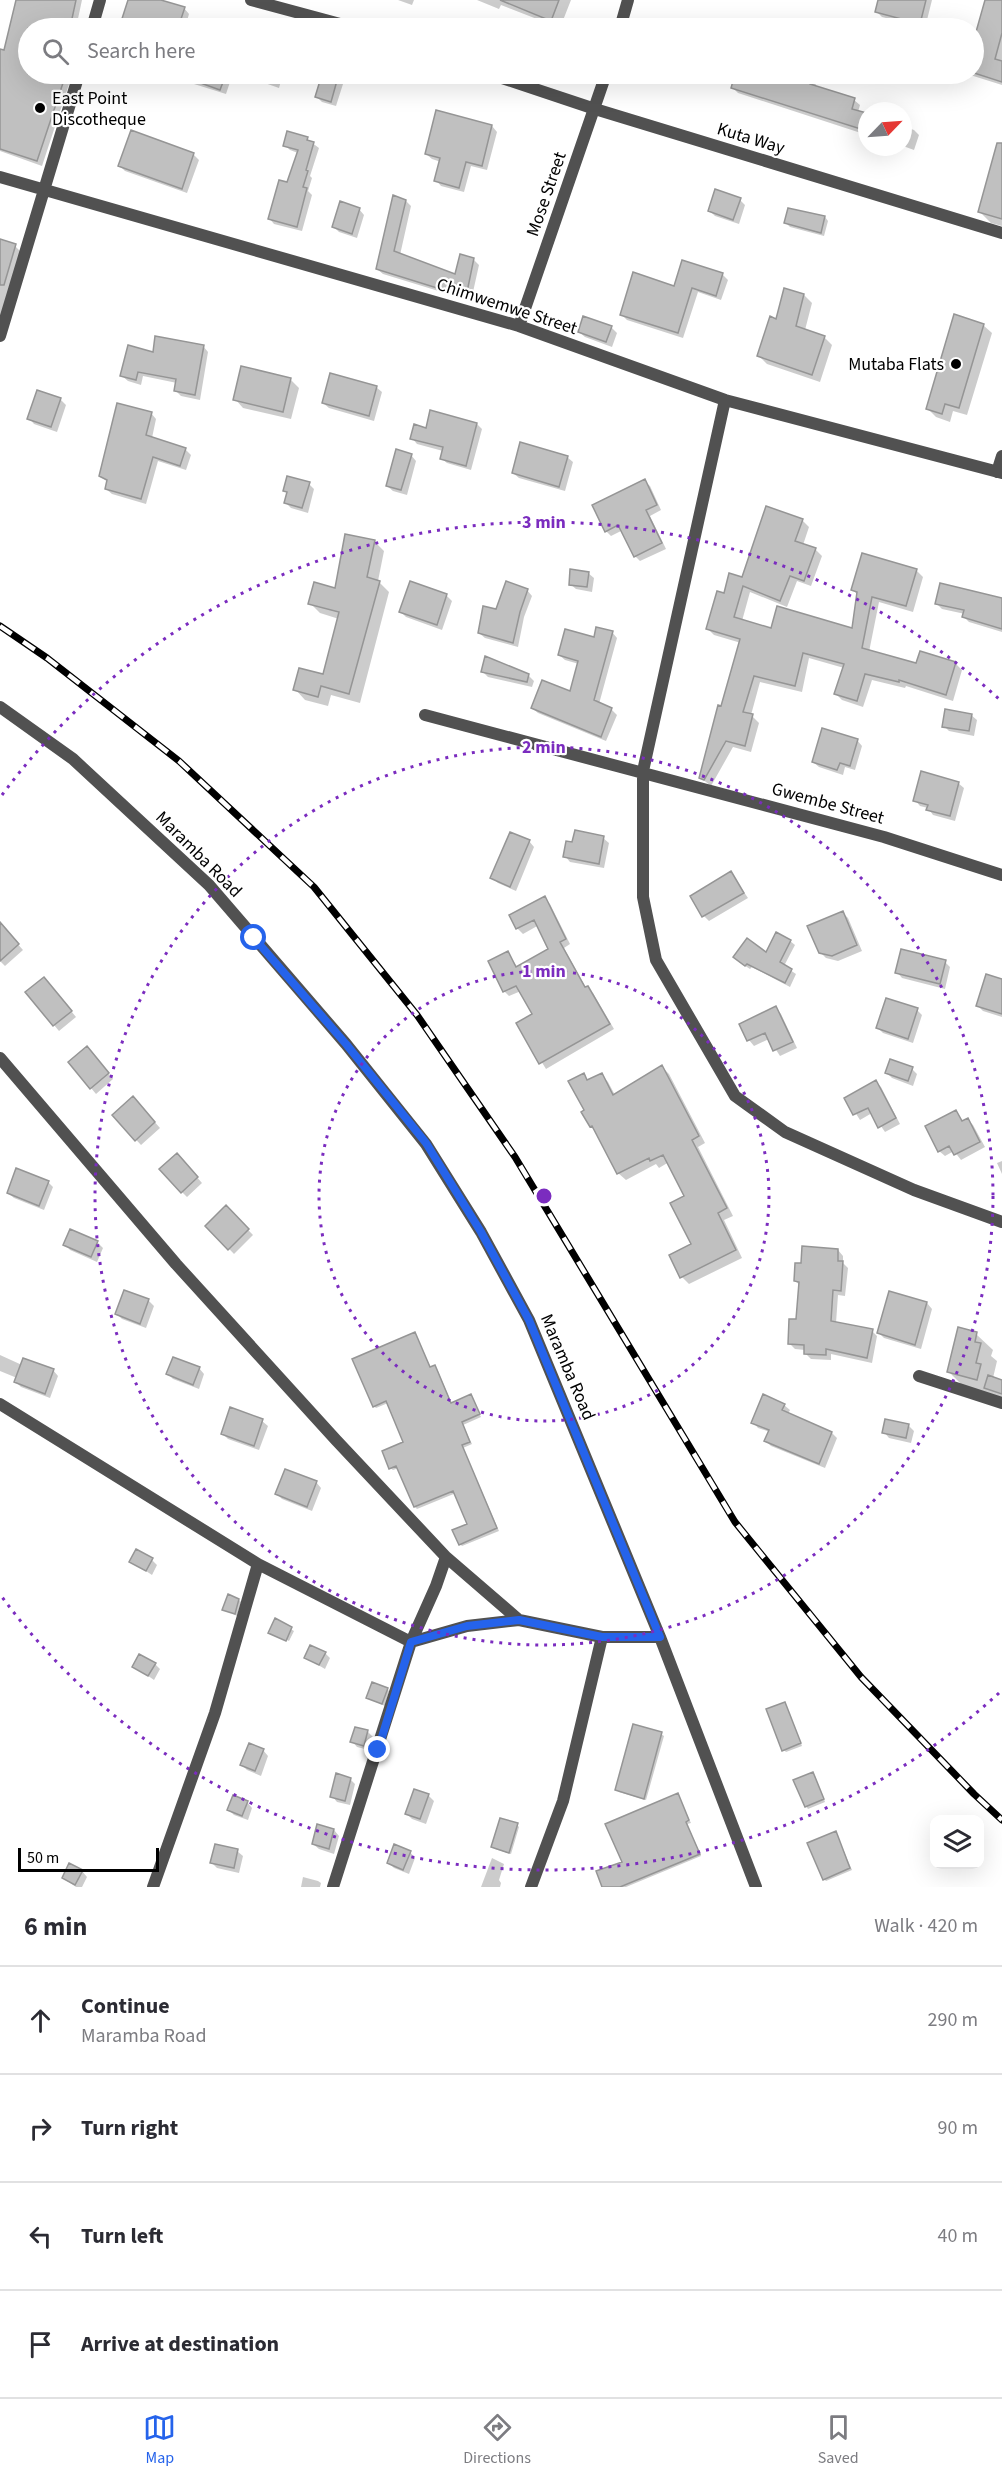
<!DOCTYPE html>
<meta charset="utf-8">
<style>
body{margin:0;font-family:"Source Sans 3",sans-serif;background:#f2f2f3;color:#2b2b33}
.controls{position:absolute;right:18px;bottom:18px;display:grid;overflow:hidden;border-radius:12px;box-shadow:0 6px 24px #0002}
.controls button{width:54px;height:54px;display:grid;place-items:center;padding:0;border:0;border-bottom:2px solid #e1e1e2;background:#fff;color:#2b2b33;font:30px sans-serif}
.compass{position:absolute;left:858px;top:102px;width:54px;height:54px;border-radius:50%;background:#fff;box-shadow:0 6px 24px #0002;rotate:65deg}
.scale{position:absolute;left:18px;bottom:15px;width:141px;box-sizing:border-box;padding-left:6px;border:3px solid #000;border-top:0;font-size:16px;line-height:21px;white-space:nowrap;color:#000;-webkit-text-stroke:4px #fff;paint-order:stroke}
.stop{position:absolute;width:18px;height:18px;margin:-14px;border:4px solid #2563eb;border-radius:50%;background:#fff}
.stop.end{background:#2563eb;border-color:#fff;box-shadow:0 2px 6px #0008}
.list{margin:0;padding:0;list-style:none}
h2{display:flex;justify-content:space-between;align-items:center;height:78px;margin:0;padding:0 24px;font-size:26px}
h2 small{font-size:20px;font-weight:400;color:#7c7c81}
.list li{display:grid;grid-template-columns:39px 1fr auto;gap:18px;align-items:center;box-sizing:border-box;height:108px;padding:0 24px;border-top:2px solid #e1e1e2}
.list b{display:block;font-size:22px;white-space:nowrap}
.list p{margin:0;font-size:20px;white-space:nowrap;color:#7c7c81}
.list em{font-size:20px;font-style:normal;color:#7c7c81}
.icon{flex:none;width:33px;height:33px;fill:none;stroke:currentColor;stroke-width:2;stroke-linecap:round;stroke-linejoin:round}
.map{position:relative;flex:none;width:1002px;height:1887px;overflow:hidden}
.search{position:absolute;background:#fff;box-shadow:0 6px 24px #0002;left:18px;right:18px;top:18px;height:66px;display:flex;align-items:center;gap:15px;box-sizing:border-box;padding:0 21px;border-radius:33px;color:#7c7c81;font-size:22px}
.sheet{height:510px;background:#fff}
nav{display:flex;justify-content:space-around;align-items:center;box-sizing:border-box;height:84px;border-top:2px solid #e1e1e2;background:#fff;font-size:16px;color:#7c7c81}
nav a{display:grid;justify-items:center;gap:3px}
nav .on{color:#2563eb}
.map>svg:first-child{display:block}
</style>
<div class="map">
<svg width="1002" height="1887" viewBox="0 0 1002 1887">
<rect width="100%" height="100%" fill="#fff"/>
<!-- shadow -->
<path fill="#0003" d="M18,0H82L76,28H28V74H66L71,78L42,166L0,151V51L5,52Z
M129,0H155L184,8L189,14L185,28H121Z
M398,0H414L412,5Z
M477,0H571L560,28L501,5L499,9Z
M880,0H932L925,28L882,17L877,12Z
M987,0H1002V85L967,74H974V32L977,34Z
M162,74H225L231,79L226,94Z
M239,74H283L279,88Z
M737,74H770L789,80L791,74L812,75L817,80L815,87L854,100L860,105L858,112L867,115V135L738,93L732,87Z
M337,79L343,84L336,106L322,102L317,97Z
M437,112L492,126L497,132L487,170L471,166L464,192L441,186L436,180L441,162L432,159L426,154Z
M903,126L914,130L919,135L914,150L903,146Z
M131,132L194,155L199,160L187,193L125,171L120,166Z
M307,139L319,148L310,176L312,178L308,191L312,195L302,231L274,224L269,218L288,184L298,153L290,150L285,145Z
M999,143L1002,144V226L991,223L980,212Z
M740,200L745,205L739,224L715,216L710,211Z
M406,201L411,206L400,255L456,276L473,259L479,265L471,301L383,274L377,269Z
M359,209L364,215L357,238L339,232L334,227Z
M825,217L828,221L824,236L790,227L786,223Z
M0,243L15,246L20,251L0,321Z
M722,274L728,280L721,300L698,292L683,338L627,320L621,314L675,287Z
M804,295L812,303L805,330L824,337L832,345L820,382L767,364L759,356L777,320Z
M983,325L992,333L967,415L953,411L950,422L936,417L928,409Z
M611,327L617,333L612,347L585,337L579,332Z
M203,346L208,352L200,400L181,396L176,391L177,383L143,376L141,385L128,381L122,376L154,354Z
M290,379L299,388L291,419L243,408L235,399Z
M376,387L382,392L374,421L329,408L323,403Z
M60,399L66,405L57,432L34,424L29,418Z
M151,413L156,419L152,438L185,449L191,455L186,470L158,461L146,504L112,494L106,489L108,482L100,476Z
M477,424L482,429L471,470L447,463L441,458L443,451L417,444L412,438L427,429Z
M411,455L416,461L407,495L393,491L387,486Z
M567,457L573,462L565,491L519,478L513,473Z
M644,481L650,486L661,510L650,516L666,549L640,561L635,556L623,530L611,536L606,531Z
M309,484L314,489L308,513L291,508L286,503L288,494L285,490Z
M802,520L809,527L803,545L815,549L822,556L811,586L797,581L787,607L750,592L742,621L772,630H853L858,595L853,590L916,570L923,577L913,612L879,602L869,652L917,665L955,663L962,670L953,701L906,686L905,688L872,680L863,707L842,700L836,694L844,668L809,658L802,692L760,682L751,715L759,723L751,752L733,747L711,786L701,778L741,643L714,635L708,629L725,595Z
M374,541L384,551L378,581L389,592L360,703L331,695L328,706L305,700L295,689L324,676L339,619L320,613L310,603L336,590Z
M588,573L594,578L592,592L576,589L570,584Z
M527,590L532,596L524,617L518,647L485,638L479,633L497,610Z
M446,595L452,601L442,630L406,617L401,612Z
M1002,601V632L969,622L964,617L965,614L942,609L937,604Z
M612,632L617,638L599,704L611,709L617,715L606,741L538,713L532,708L571,693L579,664L565,660L559,655Z
M483,672L529,676L534,681L532,687L488,677Z
M971,715L977,720L974,736L949,731L944,726Z
M857,740L862,746L855,770L845,767L843,775L819,767L813,762Z
M958,783L964,788L955,821L933,815L928,808L920,806L915,800Z
M603,838L609,843L604,868L570,862L565,856Z
M529,841L534,847L516,891L498,883L492,878Z
M731,873L748,898L709,921L704,916Z
M544,898L550,904L570,944L564,948L586,988L593,993L614,1029L546,1069L518,1024L534,1015L521,991L509,996L504,991L508,953L518,968L550,950L539,925L523,934L517,928Z
M842,912L848,918L862,951L838,961L826,958L820,952Z
M0,924L23,950L5,966L0,961Z
M790,941L795,945L784,966L796,974L790,987L752,967L750,969L739,962L767,954Z
M945,962L950,967L945,989L902,978L897,972Z
M1002,980V1017L983,1011L978,1006Z
M49,984L76,1017L59,1031L54,1025Z
M776,1008L781,1014L797,1048L780,1056L769,1039L754,1046L749,1040Z
M917,1010L922,1015L913,1043L883,1033L878,1028Z
M92,1053L113,1079L96,1094L91,1088Z
M662,1067L669,1074L705,1143L698,1147L733,1216L724,1220L742,1258L689,1284L682,1277L693,1245L686,1196L669,1162L659,1168L656,1164L626,1180L618,1173L598,1133L591,1127L586,1111L584,1075L589,1081L601,1074L608,1082L615,1095Z
M912,1069L917,1074L913,1086L892,1078L887,1073Z
M876,1082L881,1087L900,1124L885,1132L872,1113L860,1120L846,1098Z
M138,1103L160,1128L141,1145L114,1116Z
M956,1112L964,1122L968,1120L973,1125L985,1147L961,1160L954,1151L945,1156L939,1151Z
M182,1160L202,1183L187,1197L182,1192Z
M1002,1161V1174L997,1163Z
M48,1182L53,1187L44,1210L14,1198L8,1193Z
M226,1207L253,1235L234,1254L207,1226Z
M71,1231L98,1243L103,1248L97,1262L70,1250L65,1244Z
M838,1250L843,1256V1263L848,1268L845,1296L838,1295L836,1323L872,1331L877,1336L872,1363L831,1354V1360L811,1359L805,1353V1350L795,1349L790,1344L798,1321L801,1286L795,1281Z
M890,1293L927,1303L932,1309L921,1349L884,1338L879,1333Z
M148,1300L154,1306L146,1328L122,1319L117,1314Z
M415,1334L431,1368L435,1367L437,1369L452,1404L471,1396L481,1417L463,1425L472,1444L463,1448L499,1531L462,1546L460,1544L469,1525L456,1493L417,1509L415,1507L399,1468L393,1470L390,1468L405,1443L388,1403L376,1408L374,1406Z
M976,1334L993,1350L991,1356L997,1361L993,1378L1002,1381V1398L965,1388L949,1372Z
M0,1355L22,1365L53,1370L58,1376L50,1398L21,1387L16,1382L17,1378L0,1371Z
M199,1368L204,1374L199,1389L173,1379L168,1374Z
M784,1405L790,1410L788,1414L832,1433L837,1438L825,1468L771,1446L766,1441L770,1432L758,1428L753,1422Z
M262,1421L268,1426L259,1450L228,1439L222,1433Z
M908,1425L914,1431L911,1443L889,1438L884,1432Z
M316,1482L321,1488L312,1511L282,1499L277,1494Z
M152,1560L157,1565L152,1575L131,1561Z
M239,1600L241,1602L237,1616L224,1609Z
M275,1620L294,1631L289,1641L270,1632Z
M325,1653L330,1658L325,1669L306,1658Z
M155,1664L160,1669L154,1680L134,1666Z
M387,1689L389,1691L385,1706L368,1698Z
M786,1706L802,1746L786,1752L784,1750Z
M368,1732L373,1737L369,1750L357,1747L352,1741Z
M661,1734L664,1736L646,1800L619,1792L617,1790Z
M263,1750L268,1756L261,1776L247,1770L242,1765Z
M815,1776L825,1802L808,1809L806,1806Z
M350,1779L355,1784L350,1805L337,1802L332,1796Z
M428,1795L434,1801L426,1824L412,1819L407,1814Z
M677,1795L691,1823L687,1824L701,1856L626,1887H603Z
M247,1802L252,1808L248,1820L234,1815L229,1810Z
M517,1825L519,1827L511,1854L495,1849L493,1847Z
M334,1830L339,1836L334,1854L319,1849L313,1844Z
M836,1833L852,1870L826,1881L824,1879Z
M237,1851L243,1856L239,1873L217,1868L212,1863Z
M410,1852L415,1858L409,1874L394,1868L388,1862Z
M492,1858L504,1864L499,1880L501,1883L500,1887H481Z
M82,1871L87,1877L82,1887H76L63,1878Z
M303,1877L318,1881L321,1883L320,1887H301Z"/>
<!-- building -->
<path fill="#c0c0c0" stroke="#959595" stroke-width="1.5" d="M16,0H76L70,28H28V74H66L37,161L0,149V49L4,50Z
M128,0H161L185,7L178,28H119Z
M500,0H559L551,21Z
M878,0H926L920,24L875,12Z
M985,0H1002V33L995,59L1002,61V82L974,73V31L976,32Z
M181,74H226L220,90L181,76Z
M322,74L338,77L331,102L315,97Z
M735,74H775L788,78L789,74H813L810,84L855,98L852,109L867,113V131L731,88Z
M436,110L492,125L482,166L466,162L459,188L434,181L440,158L425,154Z
M131,130L194,153L182,189L118,166Z
M287,131L308,137L307,140L314,142L306,170L308,171L303,187L307,188L297,227L268,219L279,180L287,182L298,150L283,146Z
M997,143H1002V219L978,212Z
M715,189L741,198L733,220L708,211Z
M393,195L406,200L394,251L455,274L460,254L474,258L466,297L376,269Z
M340,201L360,208L352,234L332,227Z
M788,208L825,216L821,233L784,223Z
M0,239L16,244L4,285H0Z
M682,260L723,273L716,296L692,288L678,333L620,315L633,272L674,286Z
M784,288L804,294L796,326L825,336L812,375L757,356L770,316L776,319Z
M954,314L984,324L959,408L945,404L942,414L926,409Z
M583,316L612,326L606,342L578,332Z
M155,336L204,345L195,395L174,391L176,379L138,372L136,380L120,376L128,345L153,352Z
M241,366L291,378L283,412L233,400Z
M330,373L377,386L369,416L322,403Z
M37,390L61,398L51,427L27,419Z
M117,403L152,412L146,435L186,448L180,466L153,457L141,499L105,489L107,480L99,476Z
M430,410L477,423L466,466L440,459L443,447L410,439L414,424L426,428Z
M520,442L568,456L559,487L512,473Z
M396,449L412,454L401,490L386,486Z
M287,476L310,482L302,508L284,503L287,492L283,491Z
M645,479L657,505L646,510L662,543L634,557L618,525L605,532L592,505Z
M766,506L803,519L795,541L816,548L804,581L790,576L780,601L743,586L734,617L771,628L777,606L852,628L857,592L851,590L862,553L917,569L906,606L872,597L862,648L916,663L920,651L956,662L946,695L899,680V682L865,674L857,701L834,694L844,664L803,653L795,686L754,676L743,712L753,714L745,746L726,741L704,780L699,778L718,705L721,706L740,639L706,629L717,591L724,593L729,573L742,577Z
M345,534L375,540L367,577L380,581L349,694L321,686L318,697L293,690L299,668L323,674L339,612L308,604L314,582L335,588Z
M570,569L589,572L587,587L569,585Z
M410,581L447,594L437,625L399,612Z
M506,581L528,589L520,612L513,643L478,633L483,606L496,609Z
M940,583L1002,598V629L962,617L964,610L935,604Z
M596,627L613,631L594,700L612,708L601,737L531,708L542,680L570,691L578,661L558,655L565,629L594,637Z
M485,656L529,674L527,682L481,672Z
M945,709L972,714L969,731L942,727Z
M822,728L858,739L850,766L840,763L837,770L812,762Z
M921,771L959,782L950,816L926,810L928,805L913,801Z
M575,830L604,836L599,864L563,857L566,841L572,842Z
M510,832L530,840L510,887L490,878Z
M731,871L744,893L702,917L690,896Z
M545,896L566,939L560,942L585,987L588,986L610,1024L539,1064L516,1023L532,1014L516,986L503,992L488,961L508,951L516,967L548,949L534,920L516,929L509,915Z
M843,911L857,945L832,956L819,953L807,926Z
M0,922L19,944L0,961Z
M776,932L791,940L780,962L792,969L785,983L747,964L745,966L733,957L747,938L766,952Z
M901,949L946,960L940,984L895,973Z
M986,974L1002,979V1014L976,1006Z
M44,977L72,1011L53,1026L25,992Z
M886,998L918,1008L908,1039L876,1028Z
M776,1006L793,1042L773,1051L765,1033L747,1041L739,1024Z
M87,1046L109,1073L90,1089L68,1062Z
M890,1059L913,1067L908,1081L885,1073Z
M662,1065L699,1136L692,1140L727,1208L718,1213L736,1250L680,1278L669,1255L691,1244L670,1203L684,1196L663,1155L650,1161L649,1158L617,1174L592,1126L590,1127L581,1112L584,1110L568,1081L584,1073L587,1080L602,1073L613,1095Z
M876,1080L896,1118L878,1128L868,1108L853,1115L844,1098Z
M133,1096L155,1122L135,1141L112,1115Z
M956,1110L962,1121L968,1118L980,1142L954,1155L949,1146L938,1152L925,1126Z
M177,1153L198,1177L181,1193L159,1169Z
M16,1168L49,1181L39,1206L7,1193Z
M226,1205L249,1229L228,1250L205,1226Z
M70,1229L98,1241L91,1257L63,1245Z
M802,1246L838,1249V1261H843L841,1291L833,1290L831,1321L873,1329L867,1358L826,1349V1355L804,1354V1345L788,1344L789,1319H796L799,1282L794,1281L795,1263H801Z
M124,1290L149,1299L140,1324L115,1314Z
M889,1291L927,1302L915,1345L877,1333Z
M958,1327L977,1332L975,1342L981,1343L976,1363L981,1364L977,1380L947,1372Z
M415,1332L430,1367L435,1365L451,1403L471,1394L480,1414L462,1422L470,1442L462,1445L497,1528L459,1545L452,1530L467,1524L453,1491L414,1507L396,1466L389,1469L382,1451L403,1442L386,1401L373,1407L352,1359Z
M173,1357L200,1367L193,1385L166,1374Z
M23,1358L54,1369L45,1394L14,1382Z
M988,1375L1002,1380V1394L984,1388Z
M763,1394L785,1404L782,1410L832,1432L819,1464L764,1441L769,1430L751,1423Z
M230,1407L263,1419L254,1446L221,1434Z
M885,1419L909,1424L906,1438L882,1433Z
M285,1469L317,1481L307,1507L275,1494Z
M136,1549L153,1558L146,1571L129,1562Z
M228,1594L239,1599L235,1614L222,1610Z
M275,1618L292,1627L286,1641L268,1633Z
M310,1645L326,1652L319,1665L304,1658Z
M139,1654L156,1663L148,1676L132,1667Z
M372,1682L388,1688L382,1704L366,1698Z
M785,1702L801,1743L782,1751L766,1709Z
M633,1724L662,1732L644,1799L615,1790Z
M355,1727L368,1730L364,1746L350,1742Z
M249,1743L264,1749L255,1771L240,1765Z
M813,1772L824,1799L805,1807L793,1780Z
M336,1773L351,1778L345,1801L330,1797Z
M414,1789L429,1794L420,1819L405,1814Z
M678,1793L689,1820L686,1822L700,1854L620,1887H602L596,1871L622,1862L605,1824Z
M233,1795L248,1801L242,1816L227,1810Z
M500,1818L518,1823L509,1853L491,1847Z
M317,1824L334,1829L329,1849L312,1844Z
M836,1831L850,1868L823,1880L807,1843Z
M215,1844L238,1849L234,1868L210,1863Z
M394,1844L411,1851L403,1870L387,1863Z
M69,1863L83,1870L75,1885L62,1878Z"/>
<g fill="none" stroke-linecap="round" stroke-linejoin="round">
<!-- street -->
<path stroke="#515151" stroke-width="12" d="M251,0L355,28
M92,28L100,0
M620,28L628,0
M490,74L595,109L1002,233
M0,177L519,326L725,400L1002,473
M519,326L606,74
M0,336L79,74
M725,400L643,771V897L656,960L735,1096L785,1132L914,1190L1002,1222
M997,472L1002,456
M0,707L73,759L209,885L346,1044L426,1144L481,1232L529,1320L660,1637L756,1887
M425,715L884,837L1002,875
M0,1058L176,1264L336,1440L446,1557L519,1620
M919,1376L1002,1403
M0,1404L258,1564L411,1642L467,1626L519,1620L602,1637H660
M153,1887L215,1713L258,1564
M333,1887L411,1642L436,1586L446,1557
M531,1887L563,1801L602,1637"/>
<!-- rail casing -->
<g stroke="#000" stroke-width="7">
<path id="rail" d="M0,626L47,658L179,761L314,887L417,1015L515,1157L735,1522L861,1677L974,1794L1002,1820"/>
</g>
<!-- rail -->
<use href="#rail" stroke="#fff" stroke-width="4.5" stroke-dasharray="14" stroke-linecap="butt"/>
</g>
<g fill="none" stroke-linecap="round" stroke-linejoin="round">
<!-- route -->
<path stroke="#2563eb" stroke-width="8" d="M254,938L346,1044L426,1143L481,1232L529,1320L660,1637H602L519,1620L467,1626L411,1642L378,1750"/>
</g>
<!-- distance rings -->
<g fill="none" stroke="#7b2cbf" stroke-width="3" stroke-dasharray="3 6">
<circle cx="544" cy="1196" r="225"/>
<circle cx="544" cy="1196" r="449"/>
<path d="M999 1693A674 674 0 0 1 2 1597M2 795A674 674 0 0 1 999 699"/>
</g>
<!-- markers -->
<g fill="#000" stroke="#fff" stroke-width="2">
<circle cx="40" cy="108" r="6"/>
<circle cx="956" cy="364" r="6"/>
</g>
<g text-anchor="middle" stroke-width="4.5" stroke-linejoin="round" paint-order="stroke">
<!-- poi labels -->
<g font-size="18" fill="#000" stroke="#fff" text-anchor="start">
<text x="52" y="104">East Point<tspan x="52" dy="21">Discotheque</tspan></text>
<text x="944" y="370" text-anchor="end">Mutaba Flats</text>
</g>
<!-- street labels -->
<g font-size="18" fill="#000" stroke="#fff">
<text transform="translate(751 138) rotate(17)" y="6">Kuta Way</text>
<text transform="translate(546 194) rotate(-71)" y="6">Mose Street</text>
<text transform="translate(507 306) rotate(18)" y="6">Chimwemwe Street</text>
<text transform="translate(828 803) rotate(15)" y="6">Gwembe Street</text>
<text transform="translate(199 854) rotate(45)" y="6">Maramba Road</text>
<text transform="translate(568 1367) rotate(67)" y="6">Maramba Road</text>
</g>
</g>
<circle cx="544" cy="1196" r="9" fill="#7b2cbf" stroke="#fff" stroke-width="3"/>
<g font-size="18" text-anchor="middle" font-weight="bold" fill="#7b2cbf" stroke="#fff" stroke-width="4.5" stroke-linejoin="round" paint-order="stroke">
<text x="544" y="528">3 min</text>
<text x="544" y="753">2 min</text>
<text x="544" y="977">1 min</text>
</g>
</svg>
<div class="controls">
<button><svg class="icon" aria-label="layers" viewBox="0 0 24 24"><path d="M12 4l9 5-9 5-9-5zM3 14l9 5 9-5"/></svg></button>
</div>
<svg class="compass" viewBox="-18 -18 36 36"><path d="M0-13l5 13h-10z" fill="#e53935"/><path d="M0 13l5-13h-10z" fill="#7c7c81"/></svg>
<div class="scale">50 m</div>
<div class="stop" style="left:254px;top:938px"></div>
<div class="stop end" style="left:378px;top:1750px"></div>
<div class="search"><svg class="icon" aria-label="search" viewBox="0 0 24 24"><circle cx="10" cy="10" r="6"/><path d="M15 15l6 6"/></svg>Search here</div>
</div>
<section class="sheet">
<h2>6 min<small>Walk · 420 m</small></h2>
<ul class="list">
<li><svg class="icon" aria-label="ahead" viewBox="0 0 24 24"><path d="M12 20V5M6 11l6-6 6 6"/></svg><div><b>Continue</b><p>Maramba Road</p></div><em>290 m</em></li>
<li><svg class="icon" aria-label="right" viewBox="0 0 24 24"><path d="M7 20v-9h11M14 6l5 5-5 5"/></svg><div><b>Turn right</b></div><em>90 m</em></li>
<li><svg class="icon" aria-label="left" viewBox="0 0 24 24"><path d="M17 20v-9H6M10 6l-5 5 5 5"/></svg><div><b>Turn left</b></div><em>40 m</em></li>
<li><svg class="icon" aria-label="arrive" viewBox="0 0 24 24"><path d="M6 21V4h12l-3 4 3 4H6"/></svg><div><b>Arrive at destination</b></div></li>
</ul>
</section>
<nav>
<a class="on"><svg class="icon" aria-label="map" viewBox="0 0 24 24"><path d="M3 6l6-2 6 2 6-2v14l-6 2-6-2-6 2zM9 4v14M15 6v14"/></svg>Map</a>
<a><svg class="icon" aria-label="directions" viewBox="0 0 24 24"><path d="M12 3l9 9-9 9-9-9zM9 14v-3h6M13 9l2 2-2 2"/></svg>Directions</a>
<a><svg class="icon" aria-label="saved" viewBox="0 0 24 24"><path d="M7 4h10v16l-5-4-5 4z"/></svg>Saved</a>
</nav>
